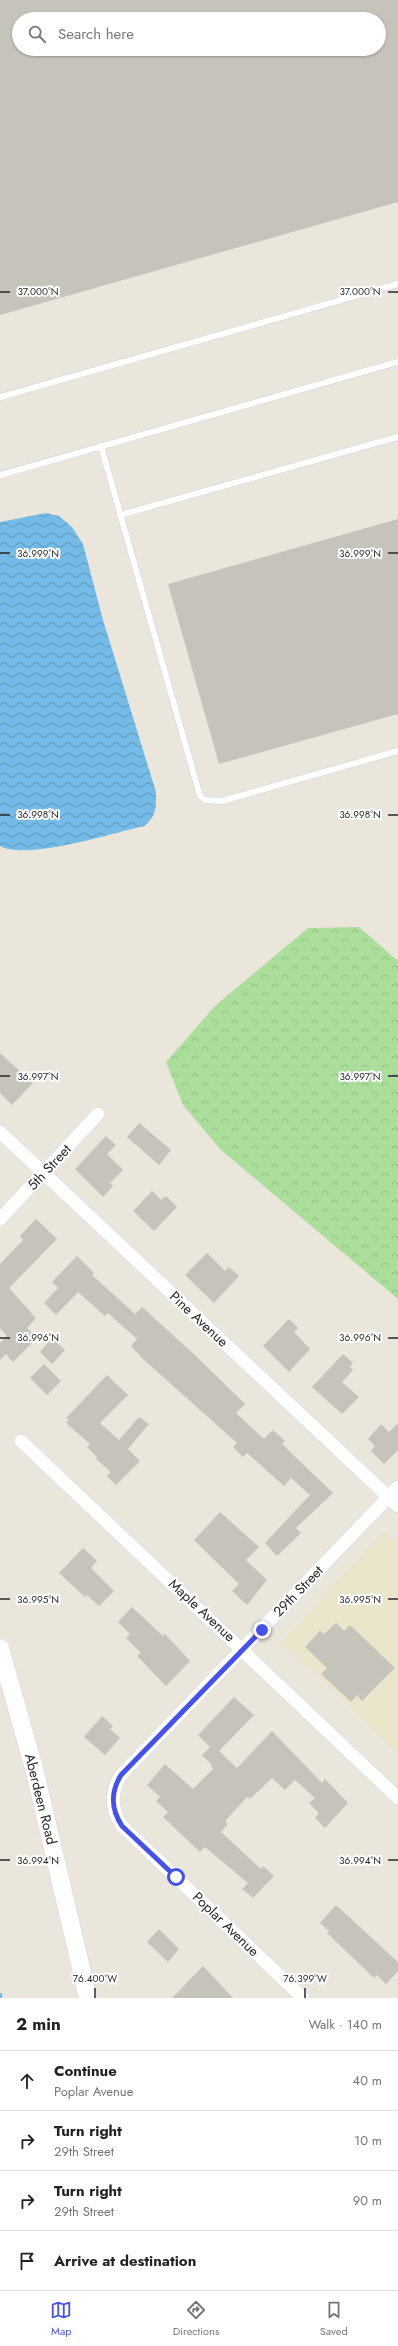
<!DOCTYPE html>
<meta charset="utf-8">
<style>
body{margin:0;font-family:Jost,sans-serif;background:#f2f2f2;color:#222}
.stop{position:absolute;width:12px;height:12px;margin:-9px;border:3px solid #4451ef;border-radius:50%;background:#fff}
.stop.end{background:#4451ef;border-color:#fff;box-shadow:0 1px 4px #0008}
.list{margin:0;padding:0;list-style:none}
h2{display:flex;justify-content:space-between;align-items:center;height:52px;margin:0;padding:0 16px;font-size:17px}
h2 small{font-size:13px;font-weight:400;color:#767676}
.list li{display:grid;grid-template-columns:26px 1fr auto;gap:12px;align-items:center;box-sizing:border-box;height:60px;padding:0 16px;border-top:1px solid #e0e0e0}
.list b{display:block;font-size:15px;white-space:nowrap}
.list p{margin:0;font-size:13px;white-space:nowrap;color:#767676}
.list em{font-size:13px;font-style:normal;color:#767676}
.icon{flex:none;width:22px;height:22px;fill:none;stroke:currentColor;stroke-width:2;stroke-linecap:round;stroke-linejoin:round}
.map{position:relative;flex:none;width:398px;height:1998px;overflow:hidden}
.search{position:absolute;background:#fff;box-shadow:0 1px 3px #0004;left:12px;right:12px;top:12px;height:44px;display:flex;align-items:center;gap:10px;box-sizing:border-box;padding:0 14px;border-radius:22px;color:#767676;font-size:15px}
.sheet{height:292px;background:#fff}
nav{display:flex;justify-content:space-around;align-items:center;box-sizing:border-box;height:56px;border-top:1px solid #e0e0e0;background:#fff;font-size:11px;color:#767676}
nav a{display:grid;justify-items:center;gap:2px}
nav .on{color:#4451ef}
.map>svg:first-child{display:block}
</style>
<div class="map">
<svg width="398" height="1998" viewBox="0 0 398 1998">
<defs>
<pattern id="forest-crowns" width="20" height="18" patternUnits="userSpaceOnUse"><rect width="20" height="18" fill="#abde9b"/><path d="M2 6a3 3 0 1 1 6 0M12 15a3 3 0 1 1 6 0" fill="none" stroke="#93be86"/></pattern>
<pattern id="water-waves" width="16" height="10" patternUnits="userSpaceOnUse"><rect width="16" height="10" fill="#74bce7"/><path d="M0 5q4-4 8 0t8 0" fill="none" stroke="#5f99bb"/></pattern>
</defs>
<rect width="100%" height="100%" fill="#ebe6dc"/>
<!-- education -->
<path fill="#ebe5cc" d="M384,1531L398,1544V1748L395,1751L281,1642Z"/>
<!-- forest -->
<path fill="url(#forest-crowns)" d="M359,927L398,961V1299L221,1150L183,1105L166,1062L215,1006L308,928Z"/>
<!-- water -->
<path fill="url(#water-waves)" d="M46,513L59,516L72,527L83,544L103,620L156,792C156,807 157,816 144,826C112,833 27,861 0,846V522Z"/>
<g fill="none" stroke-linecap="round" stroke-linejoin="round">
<!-- stream -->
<path stroke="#74bce7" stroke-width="4.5" d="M0,1995V1998"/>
</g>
<!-- building -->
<path fill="#c6c3bb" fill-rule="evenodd" d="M0,0H398V202L0,315ZM19,19H379V49H19Z
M398,519V714L219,764L168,584Z
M0,1053L33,1083L12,1105L0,1093Z
M139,1123L171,1150L159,1165L127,1137Z
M106,1136L116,1145L107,1154L123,1170L110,1183L113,1186L103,1197L75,1169Z
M152,1191L161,1200L166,1196L177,1207L154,1231L133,1211Z
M36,1219L57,1239L9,1288L36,1318L27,1328L37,1338L13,1362L6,1354L0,1360V1343L7,1336L0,1328V1264L23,1240L20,1236Z
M207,1253L225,1271L229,1267L239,1276L214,1303L185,1275Z
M77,1256L94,1273L92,1275L135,1314L142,1307L196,1356L245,1404L236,1413L264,1439L273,1430L285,1441L282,1444L333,1493L296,1528L301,1533L277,1556L265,1543L310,1495L291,1478L284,1486L247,1453L243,1457L233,1447L237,1443L143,1359L131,1346L137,1339L108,1313L105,1316L78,1292L56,1315L44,1303L58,1288L52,1282Z
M289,1319L298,1328L294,1332L310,1349L289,1372L263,1346Z
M52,1338L65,1350L52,1364L40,1352Z
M343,1354L353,1363L350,1367L353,1370L342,1382L359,1397L342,1414L312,1387Z
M44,1364L61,1381L47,1395L30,1378Z
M107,1375L128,1395L100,1423L119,1440L139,1417L149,1424L128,1449L140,1461L116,1485L107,1476L111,1472L96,1459L97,1457L87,1447L90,1444L66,1423L69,1420L66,1418Z
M398,1423V1450L384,1464L371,1451L375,1446L368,1439L381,1424L389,1432Z
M220,1512L259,1547L246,1560L267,1580L247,1605L232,1591L239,1584L194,1540Z
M83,1548L97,1561L91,1568L114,1591L99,1606L87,1595L85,1597L59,1573Z
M132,1607L163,1636L165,1634L190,1661L166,1686L137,1656L141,1653L126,1638L130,1634L118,1622Z
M336,1623L344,1631L350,1625L395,1668L362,1701L357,1695L351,1702L321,1674L327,1668L305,1647L320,1631L324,1634Z
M234,1697L254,1715L219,1751L237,1768L272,1731L322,1783L325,1779L348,1803L325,1828L315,1818L319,1813L309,1803L315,1798L295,1780L285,1790L272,1778L250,1799L247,1797L225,1821L228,1824L221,1832L261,1869L263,1866L274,1876L253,1898L242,1889L248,1883L205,1847L200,1852L163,1817L168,1812L156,1801L160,1797L147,1785L165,1764L193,1789L213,1769L211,1766L212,1765L202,1755L210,1747L198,1735Z
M102,1716L113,1726L110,1729L120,1738L105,1755L84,1737Z
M336,1905L398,1962V1971L386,1984L377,1975L374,1978L327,1933L329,1931L320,1923Z
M159,1929L179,1949L168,1962L147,1942Z
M203,1966L233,1998H172Z"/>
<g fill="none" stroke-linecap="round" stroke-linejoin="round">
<!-- service casing -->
<g stroke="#d1d2e1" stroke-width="7">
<path id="service" d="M0,397L398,284
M101,446L200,796L205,800L222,801L398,751
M0,475L398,362
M120,515L398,437"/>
</g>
<!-- minor casing -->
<g stroke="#d1d2e1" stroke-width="14">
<path id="minor" d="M0,1132L398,1506
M0,1219L98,1114
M21,1441L398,1798
M303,1998L122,1826C111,1809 110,1793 121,1775L398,1487"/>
</g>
<!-- secondary casing -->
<g stroke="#d1d2e1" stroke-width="19">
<path id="secondary" d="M0,1648L35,1772L88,1998"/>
</g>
<!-- service -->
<use href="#service" stroke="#fff" stroke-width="6"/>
<!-- minor -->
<use href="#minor" stroke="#fff" stroke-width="13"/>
<!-- secondary -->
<use href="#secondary" stroke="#fff" stroke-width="18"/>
</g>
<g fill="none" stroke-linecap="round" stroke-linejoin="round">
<!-- route -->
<path stroke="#4451ef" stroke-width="5" d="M176,1877L122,1826C111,1809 110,1793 121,1775L262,1630"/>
</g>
<!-- ticks -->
<path fill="none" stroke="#292929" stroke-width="1.5" d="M0,292H10M388,292H398M0,553H10M388,553H398M0,815H10M388,815H398M0,1076H10M388,1076H398M0,1338H10M388,1338H398M0,1599H10M388,1599H398M0,1860H10M388,1860H398M95,1988V1998M305,1988V1998"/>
<g text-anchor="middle" stroke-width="4" stroke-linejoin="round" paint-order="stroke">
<!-- street labels -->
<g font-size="14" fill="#292929" stroke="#fff">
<text transform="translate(49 1167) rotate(-47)" y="5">5th Street</text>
<text transform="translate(199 1319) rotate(43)" y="5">Pine Avenue</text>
<text transform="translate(298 1591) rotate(-46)" y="5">29th Street</text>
<text transform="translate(202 1610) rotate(43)" y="5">Maple Avenue</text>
<text transform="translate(41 1799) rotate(76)" y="5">Aberdeen Road</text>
<text transform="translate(226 1924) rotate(44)" y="5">Poplar Avenue</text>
</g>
</g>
<g font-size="10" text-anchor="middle" fill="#292929" stroke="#fff" stroke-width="4" stroke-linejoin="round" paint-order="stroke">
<text x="38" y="295">37.000°N</text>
<text x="360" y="295">37.000°N</text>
<text x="38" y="557">36.999°N</text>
<text x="360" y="557">36.999°N</text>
<text x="38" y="818">36.998°N</text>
<text x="360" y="818">36.998°N</text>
<text x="38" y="1080">36.997°N</text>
<text x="360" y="1080">36.997°N</text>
<text x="38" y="1341">36.996°N</text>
<text x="360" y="1341">36.996°N</text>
<text x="38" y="1603">36.995°N</text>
<text x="360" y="1603">36.995°N</text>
<text x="38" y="1864">36.994°N</text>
<text x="360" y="1864">36.994°N</text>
<text x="95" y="1982">76.400°W</text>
<text x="305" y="1982">76.399°W</text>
</g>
</svg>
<div class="stop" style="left:176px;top:1877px"></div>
<div class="stop end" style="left:262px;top:1630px"></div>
<div class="search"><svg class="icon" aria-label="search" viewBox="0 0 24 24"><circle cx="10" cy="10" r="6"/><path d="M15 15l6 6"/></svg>Search here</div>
</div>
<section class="sheet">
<h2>2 min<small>Walk · 140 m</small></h2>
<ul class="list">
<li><svg class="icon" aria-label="ahead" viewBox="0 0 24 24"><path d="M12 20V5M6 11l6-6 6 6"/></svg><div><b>Continue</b><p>Poplar Avenue</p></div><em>40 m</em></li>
<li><svg class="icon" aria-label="right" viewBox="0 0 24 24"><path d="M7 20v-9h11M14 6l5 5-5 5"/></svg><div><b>Turn right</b><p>29th Street</p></div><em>10 m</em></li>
<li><svg class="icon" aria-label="right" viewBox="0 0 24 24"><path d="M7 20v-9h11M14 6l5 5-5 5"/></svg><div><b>Turn right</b><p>29th Street</p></div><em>90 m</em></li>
<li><svg class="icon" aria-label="arrive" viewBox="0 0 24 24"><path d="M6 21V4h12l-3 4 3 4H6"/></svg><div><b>Arrive at destination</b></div></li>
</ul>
</section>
<nav>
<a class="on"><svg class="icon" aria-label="map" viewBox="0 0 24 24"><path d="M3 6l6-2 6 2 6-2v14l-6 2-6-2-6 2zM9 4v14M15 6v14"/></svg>Map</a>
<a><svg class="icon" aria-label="directions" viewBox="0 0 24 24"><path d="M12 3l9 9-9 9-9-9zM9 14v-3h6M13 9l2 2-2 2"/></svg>Directions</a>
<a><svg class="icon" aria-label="saved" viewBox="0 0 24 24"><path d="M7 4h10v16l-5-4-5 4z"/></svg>Saved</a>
</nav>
